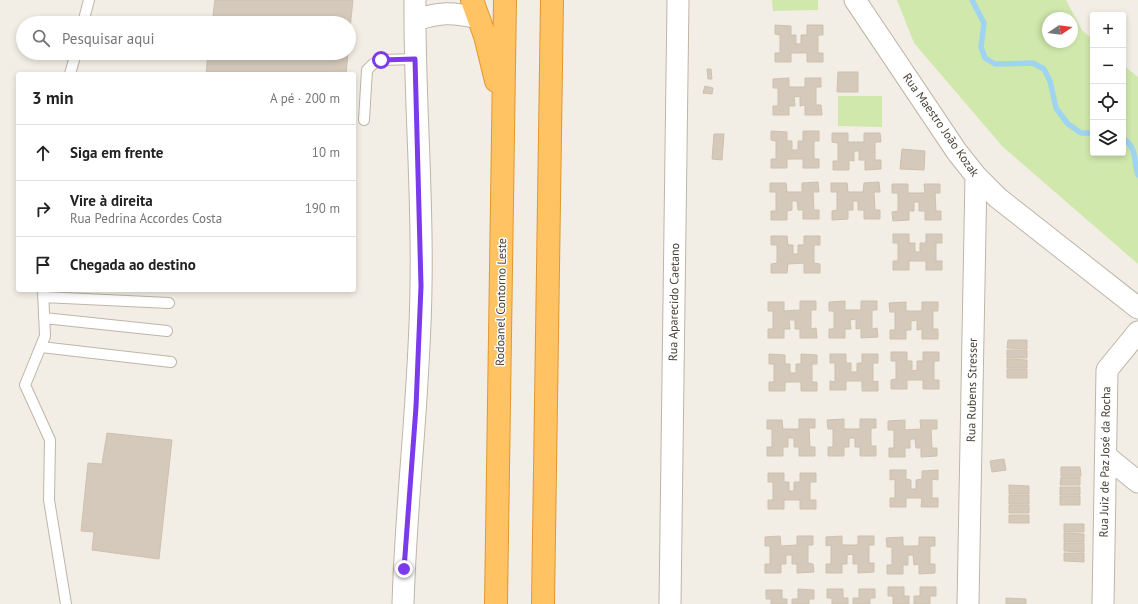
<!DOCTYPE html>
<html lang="pt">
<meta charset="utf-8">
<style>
body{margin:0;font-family:"PT Sans",sans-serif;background:#f6f6f6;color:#222}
.controls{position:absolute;right:12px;top:12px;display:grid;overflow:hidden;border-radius:4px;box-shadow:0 2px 6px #0003}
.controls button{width:36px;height:36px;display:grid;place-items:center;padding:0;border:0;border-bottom:1px solid #e0e0e0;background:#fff;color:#222;font:20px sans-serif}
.compass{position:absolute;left:1042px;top:12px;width:36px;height:36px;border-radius:50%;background:#fff;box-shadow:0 2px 6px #0003;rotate:77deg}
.stop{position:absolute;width:12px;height:12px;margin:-9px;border:3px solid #7c3aed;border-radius:50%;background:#fff}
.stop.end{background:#7c3aed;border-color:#fff;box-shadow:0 1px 4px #0008}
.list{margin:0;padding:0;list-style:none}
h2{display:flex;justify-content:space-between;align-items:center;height:52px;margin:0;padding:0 16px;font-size:17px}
h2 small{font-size:13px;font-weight:400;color:#767676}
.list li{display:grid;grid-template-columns:26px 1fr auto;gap:12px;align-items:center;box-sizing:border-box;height:56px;padding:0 16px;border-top:1px solid #e0e0e0}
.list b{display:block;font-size:15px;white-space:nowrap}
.list p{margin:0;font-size:13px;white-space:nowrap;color:#767676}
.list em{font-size:13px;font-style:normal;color:#767676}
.icon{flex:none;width:22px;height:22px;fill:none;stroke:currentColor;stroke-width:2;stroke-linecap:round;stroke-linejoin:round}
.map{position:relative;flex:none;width:1138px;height:604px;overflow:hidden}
.search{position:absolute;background:#fff;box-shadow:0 2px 6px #0003;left:16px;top:16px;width:340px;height:44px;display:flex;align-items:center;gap:10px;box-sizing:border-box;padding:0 14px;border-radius:22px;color:#767676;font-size:15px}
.panel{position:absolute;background:#fff;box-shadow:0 2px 6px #0003;left:16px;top:72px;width:340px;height:220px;border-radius:4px}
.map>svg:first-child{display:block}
</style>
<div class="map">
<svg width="1138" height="604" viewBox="0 0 1138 604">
<rect width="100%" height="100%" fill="#f3eee5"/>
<!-- green -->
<path fill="#d0e8ac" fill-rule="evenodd" d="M772,0H818V10L773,11Z
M897,0H1066L1082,30L1093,40V153H1123V65L1138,77V264L1002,146L914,43ZM1048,18H1072V42H1048Z
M838,96H882V127L838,126Z"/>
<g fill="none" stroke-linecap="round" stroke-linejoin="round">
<!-- stream -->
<path stroke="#9fd4f1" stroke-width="5.5" d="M972,0L984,23L981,47L985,58L995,64L1033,63L1044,69L1050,81L1056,108L1068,124L1081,133H1093
M1123,138C1138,149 1133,160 1138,175"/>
</g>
<!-- building -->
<path fill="#d4c9ba" stroke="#cfc0ad" d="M215,0H353L349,38V23H212Z
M775,25L791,26V35H796V44H801V35H807V25H823V35H818V53H823V62H807V53H791V62H775V53H780V35L775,34Z
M208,53H348L346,74H206Z
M707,69H711L712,79H708Z
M838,72H858V92H837Z
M789,78V87H805V78H821V87H816V105H821L822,115H805V105L800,106V96L794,97L795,106H789V115H773V106H778V88H773V79Z
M705,86L713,88L712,94L703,93Z
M771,131L787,132V141H792V150H798V141H803V131H819V141H814V159H819V168H803V159H787V168H771V159H776V141L771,140Z
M832,133H848V142H864V133H880L881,142H875V160H881V169L865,170V160H859V151H854V161L849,160V170H833V161H838V143L832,142Z
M714,134H724L722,160L712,159Z
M902,149L925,151L924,170L900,169Z
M818,182L819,192H813L814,210H819V219H803V210H798L797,201H792V210L787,211V220H771V211H776V192H770V183H786L787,192H802V183Z
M879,182L880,192H874L875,210H880V219H864V210H858V201H853V210H848V219L832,220V211L837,210V192H831V183H847L848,192H863L864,183Z
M892,184H908V193H925L924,184H940V193H935L936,211H941V220H925V211H919V202H914V211H909V220L893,221L892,212L898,211V193H892Z
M893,234H909V243H915V252H920V243H926V234H942V243H936V261H942V270H926V261H909V270H893V261H898V243H893Z
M771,236H787L788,245H793V254H798V245H804V236H820V245H814V263L820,264V273H804V263L788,264L787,273H771V264L777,263V245H771Z
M800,301H816V310H811V329L816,328L817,338H800V329H795V320H789L790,329H784V338H768V329H773V311H768V302H784V311L800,310Z
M845,301V310H861V301H877V310H872V329L877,328L878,337L861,338V328L856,329V319L850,320L851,329H845V338H829V329H834V311H829V302Z
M906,302V311H922V302H938V311H933V329H938V339H922V329L917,330V320L911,321V330H906V339H890V330H895V312H890L889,303Z
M1008,340H1027V349L1007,348Z
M1007,350H1027V358H1007Z
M891,352H907V361H912V371L917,370V361H923V352H939V361H934V380H939V389H923V380H907V389H891V380L896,379V361H891Z
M769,354L785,355V364H790V373H796V364H801V354L817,355V364H812V382H817V391H801V382H785V391H769V382H774V364H769Z
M830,354H846V363H851V372H857V363H862V354H878V363H873V382L878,381V391H862V381H846V390H830V381L835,382V363H830Z
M1007,359L1027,360V368H1007Z
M1007,369H1027V378H1007Z
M799,419H815V428H809L810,447H815V456H799V447H794V438H788V447H783V456H767V447H772V429H767V420H782L783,429H799Z
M844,419V429H860V419H876V428H871V446H876V456H860V447H855V438H849V447H844V456H828V447H833V429H828L827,420Z
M905,420V430L921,429L920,420H937V429H931L932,448H937V456L921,457V448H916L915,439H910V448H905V457H889V448H894V430H888V421Z
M107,433L172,440L159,559L92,550L94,532L81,531L88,463L102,464Z
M1004,459L1006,470L992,472L990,461Z
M1061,467H1080L1081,476H1061Z
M890,470H906V479L911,480V489H916V480L922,479V471L938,470V480L932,479V498H938V507H921L922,498H906V507H890V498H895V479L890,480Z
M768,473H784V482H789V491H794V482H800V473H816V482H810V500H816V509H800V500H784V509H768V500H773V482H768Z
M1061,477H1080V485H1060Z
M1009,485L1029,486V494H1009Z
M1060,487H1080V495H1060Z
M1009,495H1029V504H1009Z
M1060,496H1080V505H1060Z
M1009,505H1029V513H1009Z
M1009,515H1029V523H1009Z
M1064,524H1084V532H1064Z
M1064,533L1084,534V542H1064Z
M780,536L781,546L797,545V536H813V545H808V563L813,564L814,572L797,573V564H792V555H786V564H781V573H765V564H770V546H765V537Z
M842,536V545H858V536H874V545H869V563H874V572L858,573V564H853V554L847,555V564H842V573H826V564H831V545L826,546V537Z
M903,537V546H919V537H935V546H930V564H935V573L919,574V564L914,565L913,555H908V565H903V574H887V565H892V547H887L886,538Z
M1064,543H1084V552L1064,551Z
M1064,553H1084V562L1064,561Z
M888,587H904V596H909V604H893V596H888Z
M920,587H936V596H930V604H914V596H920Z
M798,589L814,590V599H809V604H792V599H798Z
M827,589H843V598H848V604H832V598H827Z
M859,589H875V598H870V604H853V598H859Z
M766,590H782V599H787V604H771V599H766Z
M1006,598L1026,599V604H1006Z"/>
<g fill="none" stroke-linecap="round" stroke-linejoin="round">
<!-- lane casing -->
<g stroke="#beb5a7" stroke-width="12">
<path id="lane" d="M83,23L89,0
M70,74L76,53
M364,120L367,70L373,64L381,60L415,59
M43,290L45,336L25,385L50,440L49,500L66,604
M43,297L169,303
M44,318L167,331
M41,347L171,362"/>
</g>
<!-- street casing -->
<g stroke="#beb5a7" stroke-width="23">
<path id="street" d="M855,0L957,152L976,176L998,198L1138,308
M415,20C442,12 451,12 479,18
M1106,456L1138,482
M403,604C406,498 420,392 421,286C423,190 414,95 415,0
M670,604L678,0
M968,604L976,176
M1103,604L1107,370L1138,332"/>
</g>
<!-- highway casing -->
<g stroke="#e09731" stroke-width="24">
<path id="highway" d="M472,0L485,36L496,81
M496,604L505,0
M543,604L552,0"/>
</g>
<!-- lane -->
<use href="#lane" stroke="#fff" stroke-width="10"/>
<!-- street -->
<use href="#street" stroke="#fff" stroke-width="21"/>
<!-- highway -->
<use href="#highway" stroke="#ffc363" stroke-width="22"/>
</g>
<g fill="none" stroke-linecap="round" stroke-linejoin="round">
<!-- route -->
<path stroke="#7c3aed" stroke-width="5" d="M381,60L415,59L421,286L416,407L404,569"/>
</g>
<g text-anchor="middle" stroke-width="3" stroke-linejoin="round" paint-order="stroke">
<!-- street labels -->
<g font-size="12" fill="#453e34" stroke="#fff">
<text transform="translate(941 125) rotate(55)" y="4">Rua Maestro João Kozak</text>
<text transform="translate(501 302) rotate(-89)" y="4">Rodoanel Contorno Leste</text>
<text transform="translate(674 302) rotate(-89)" y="4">Rua Aparecido Caetano</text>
<text transform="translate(972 390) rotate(-89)" y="4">Rua Rubens Stresser</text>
<text transform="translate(1105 462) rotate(-89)" y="4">Rua Juiz de Paz José da Rocha</text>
</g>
</g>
</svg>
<div class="controls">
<button>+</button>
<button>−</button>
<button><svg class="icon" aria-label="locate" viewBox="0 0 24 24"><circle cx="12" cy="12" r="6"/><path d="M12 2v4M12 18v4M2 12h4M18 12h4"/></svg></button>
<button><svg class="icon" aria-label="layers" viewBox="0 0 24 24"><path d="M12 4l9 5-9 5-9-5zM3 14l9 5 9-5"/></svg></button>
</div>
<svg class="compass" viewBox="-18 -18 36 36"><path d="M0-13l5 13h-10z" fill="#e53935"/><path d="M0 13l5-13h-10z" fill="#767676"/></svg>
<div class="stop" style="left:381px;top:60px"></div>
<div class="stop end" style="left:404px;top:569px"></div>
<div class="search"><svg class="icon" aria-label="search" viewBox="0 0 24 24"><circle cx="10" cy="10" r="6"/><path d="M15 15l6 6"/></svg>Pesquisar aqui</div>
<section class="panel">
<h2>3 min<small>A pé · 200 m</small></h2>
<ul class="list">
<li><svg class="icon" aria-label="ahead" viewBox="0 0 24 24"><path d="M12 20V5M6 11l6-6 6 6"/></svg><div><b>Siga em frente</b></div><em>10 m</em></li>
<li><svg class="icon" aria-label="right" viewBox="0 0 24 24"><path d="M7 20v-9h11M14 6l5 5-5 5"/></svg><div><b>Vire à direita</b><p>Rua Pedrina Accordes Costa</p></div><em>190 m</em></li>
<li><svg class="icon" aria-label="arrive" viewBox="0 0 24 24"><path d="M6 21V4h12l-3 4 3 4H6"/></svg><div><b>Chegada ao destino</b></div></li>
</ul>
</section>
</div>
